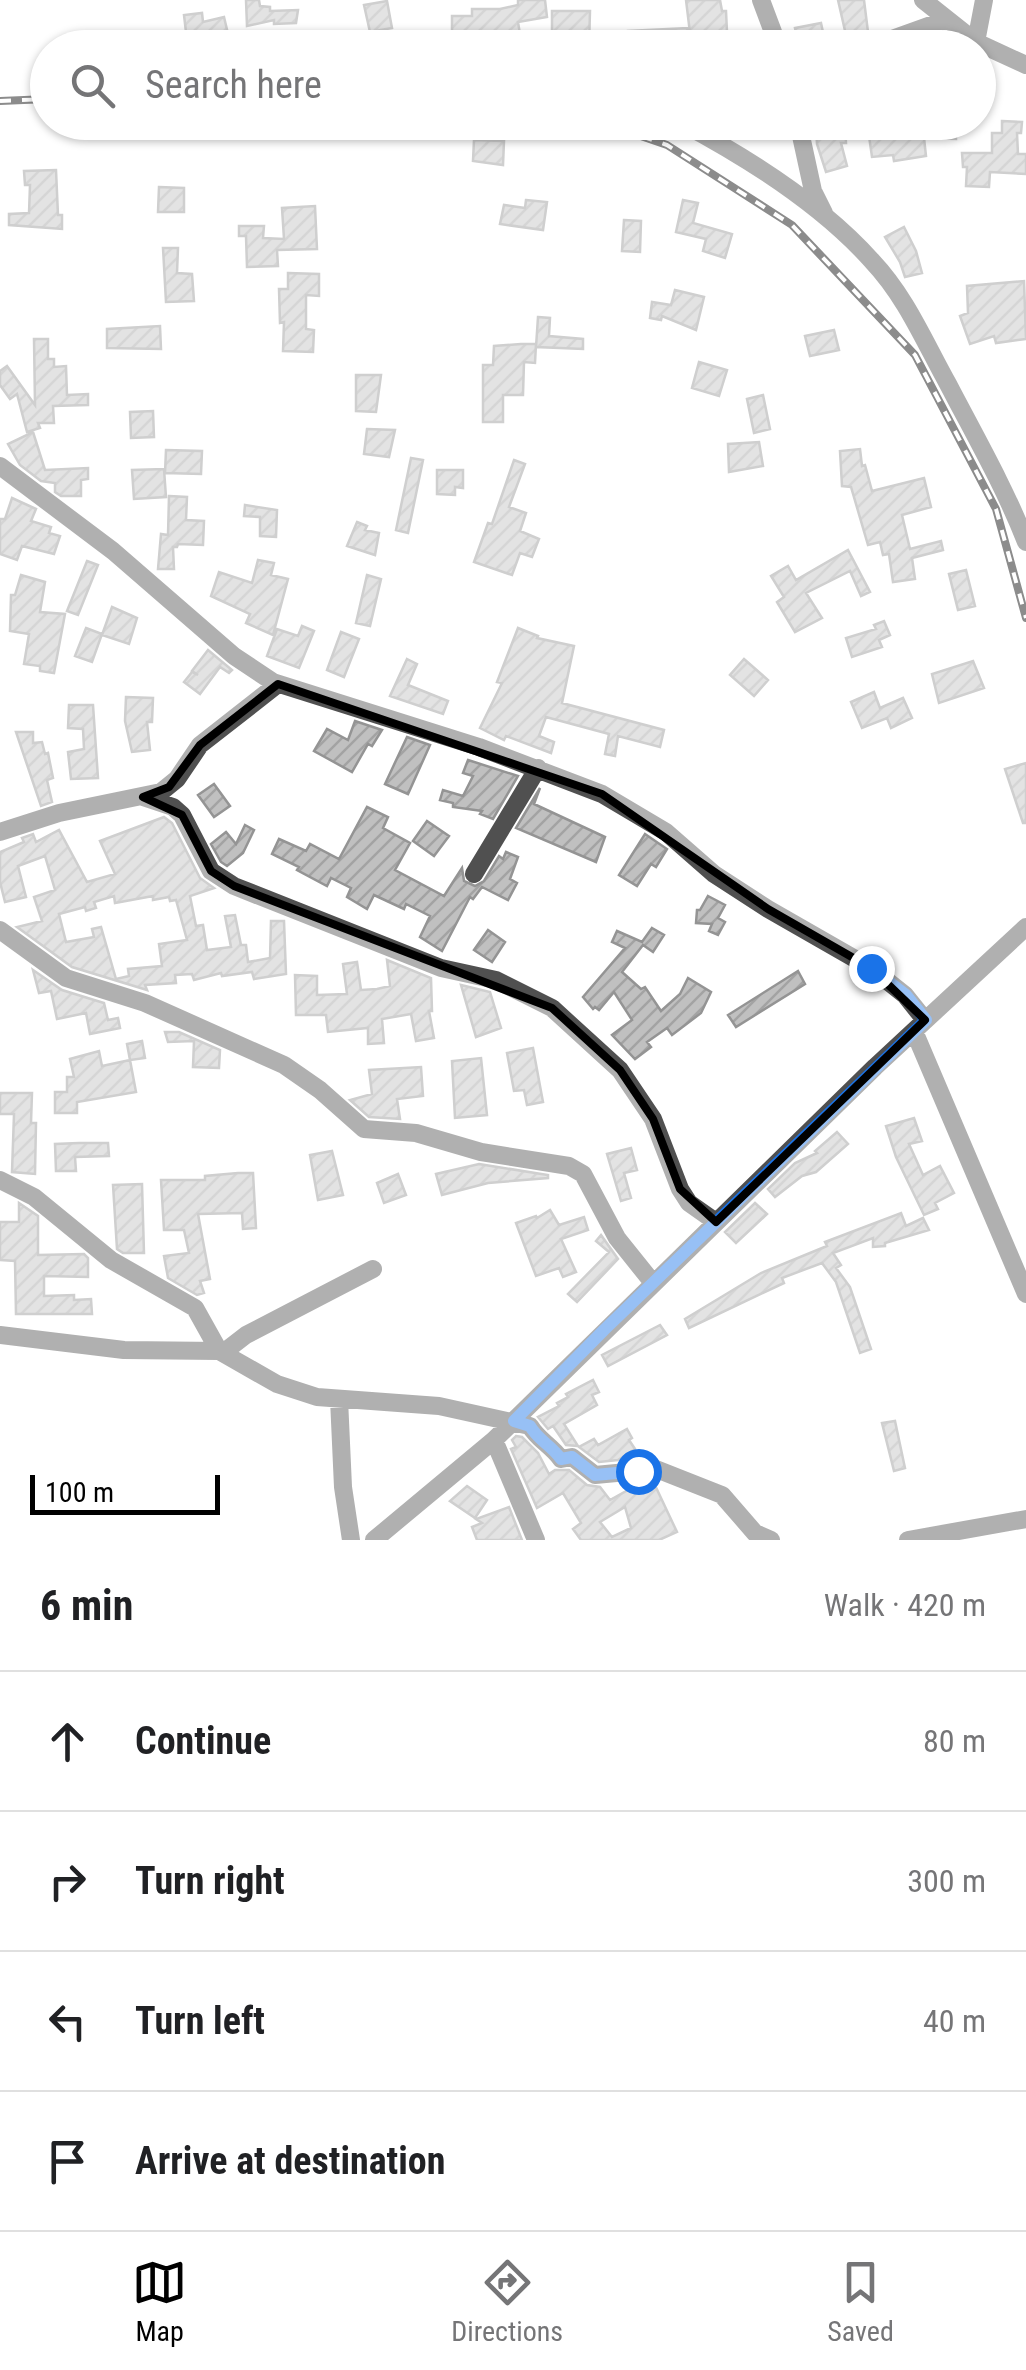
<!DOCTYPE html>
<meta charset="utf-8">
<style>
body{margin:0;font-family:"Roboto Condensed",sans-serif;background:#f2f2f2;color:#202124}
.scale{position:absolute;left:30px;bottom:25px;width:190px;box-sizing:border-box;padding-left:10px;border:5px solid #000;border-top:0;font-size:28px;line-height:35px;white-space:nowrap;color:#000;-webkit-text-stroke:8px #fff;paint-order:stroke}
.stop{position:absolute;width:30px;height:30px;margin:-22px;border:8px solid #1a73e8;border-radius:50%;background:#fff}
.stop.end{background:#1a73e8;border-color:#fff;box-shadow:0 2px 10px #0008}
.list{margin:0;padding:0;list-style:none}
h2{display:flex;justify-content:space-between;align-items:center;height:130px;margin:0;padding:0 40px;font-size:42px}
h2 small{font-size:32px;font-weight:400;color:#757577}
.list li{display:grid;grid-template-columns:65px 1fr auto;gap:30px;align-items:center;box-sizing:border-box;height:140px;padding:0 40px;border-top:2px solid #e0e0e0}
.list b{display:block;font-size:38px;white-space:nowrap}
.list em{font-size:32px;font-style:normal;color:#757577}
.icon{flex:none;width:55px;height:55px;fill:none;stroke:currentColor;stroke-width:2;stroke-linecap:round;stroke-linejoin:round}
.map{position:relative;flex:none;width:1026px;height:1540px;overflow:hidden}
.search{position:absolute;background:#fff;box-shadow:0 2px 8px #0004;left:30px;right:30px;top:30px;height:110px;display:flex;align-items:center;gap:25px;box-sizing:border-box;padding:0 35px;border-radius:55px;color:#757577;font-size:38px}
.sheet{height:690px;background:#fff}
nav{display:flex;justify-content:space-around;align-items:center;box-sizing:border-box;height:140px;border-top:2px solid #e0e0e0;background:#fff;font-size:28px;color:#757577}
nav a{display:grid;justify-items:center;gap:5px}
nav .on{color:#000}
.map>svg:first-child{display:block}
</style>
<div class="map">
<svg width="1026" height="1540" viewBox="0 0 1026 1540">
<defs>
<pattern id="building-hatch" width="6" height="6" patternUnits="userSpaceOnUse" patternTransform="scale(2.5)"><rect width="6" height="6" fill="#c0c0c0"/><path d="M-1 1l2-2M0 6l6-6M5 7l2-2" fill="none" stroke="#a3a3a3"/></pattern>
</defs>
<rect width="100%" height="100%" fill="#fff"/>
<!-- building -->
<path fill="url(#building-hatch)" stroke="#949494" stroke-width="2.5" fill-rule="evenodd" d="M246,0H259L260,6L270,7V11L298,10L296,23L274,24V20L247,26Z
M518,0H545L547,17L518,22L520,34L473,37V34L452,33V16H472V9H500L518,5Z
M686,0H720L722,11H726L727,32L690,33Z
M838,0H864L868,32L846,35Z
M387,1L392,28L370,32L364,5Z
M552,11H590L589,48H570V32H552Z
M202,13L203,22L224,17L229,38L187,41L184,15Z
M821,23L826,46L799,48L795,28Z
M687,28L688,41L628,43V31Z
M1002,121L1022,122L1021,133H1017L1018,154H1026V174L990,172L989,187L966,186L967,167H963L962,153H992V133H1002Z
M867,122L956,123V139L924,138L926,156L894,161L893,155L872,157Z
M845,124L846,143H841L847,166L826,172L817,144L816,125Z
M474,140L504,141L503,165L473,161Z
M56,170L58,215H62V229L9,225V214L29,213L30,185H25L24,171Z
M159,187L184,188V212H158Z
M526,200L547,202L543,230L500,224L504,205L525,208Z
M683,200L698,203L693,223L732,234L725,258L703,251L706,239L676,232Z
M315,206L317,249L277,250L278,266L247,267L246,236H239V226H264L263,238L284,239L282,208Z
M624,220L641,221L640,252L622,251Z
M904,227L916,251L922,273L905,277L900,262L885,237Z
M163,248H178L177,273L192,274L194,301L166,302Z
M288,273L319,274V296L306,295V329L314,330L313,352L283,351L284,322L280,323L279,289H288Z
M1024,281L1026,339L996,343L994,336L970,344L960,316L968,313L967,286Z
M675,290L704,297L696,330L662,316L661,320L650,318L652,302L671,305Z
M538,317L550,318L549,336L583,339V349L536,347Z
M160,326L161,349L107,348V329Z
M834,330L839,350L810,356L805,336Z
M34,339H48V359H54V367L66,366L67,395L88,394V405L53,406L54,423H38L40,428L27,432L17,394L10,399L0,385V371L7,366L35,405Z
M521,344H536L535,363L524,362L523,395H503V422H483V365H493L494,346Z
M699,362L727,370L719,396L692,388Z
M356,375H381L376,412L356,411Z
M763,395L770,429L754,433L747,399Z
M153,411L154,437L131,438L130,412Z
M367,429L395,430L389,457L364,454Z
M33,432L45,470L88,468V479L81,480V496H61L55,492V483L41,481L20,465L8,444Z
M759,442L763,466L729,472L728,444Z
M860,449L862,466L865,465L872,491L924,478L931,507L902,515L910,549L941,541L943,550L912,558L915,579L893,582L889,554L883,555L880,542L868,545L851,487L842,486L840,451Z
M166,450L202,451L201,474L165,473Z
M411,458L423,460L408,533L396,530Z
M514,460L525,464L509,507L526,513L520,531L539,539L532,557L520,553L512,575L474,562L488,523L492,524Z
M164,469L166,497L134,499L132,470Z
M437,470H463V488L455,487V495L437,494Z
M169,496L187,497L186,520L204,521L203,545L178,544L177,547H173L174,569H158L161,534L168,535Z
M12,498L36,509L31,521L51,527L49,533L60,536L54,554L22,546L17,560L0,554V519H5Z
M245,505L277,510L276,537L260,536V517L244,516Z
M357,522L367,526L365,530L379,533L375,555L347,546Z
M848,550L870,592L861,596L850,571L806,593L822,618L795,632L777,602L784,597L771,576L788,566L796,580Z
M258,560L274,563L271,575L288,579L273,635L246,623L250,614L211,596L219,572L252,583Z
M87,561L98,565L78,615L67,611Z
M966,570L975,606L958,610L949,574Z
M21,575L45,582L40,612L65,614L54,673L40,671V666L24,664L29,634L10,631L11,595H15Z
M367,575L381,579L370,626L356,623Z
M112,607L137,618L129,644L102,635Z
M884,621L890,635L879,640L882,647L852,657L846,638L876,629L874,625Z
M302,626L314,631L299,668L267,656L277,629L298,636Z
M86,628L102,634L92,662L75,656Z
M518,628L538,636L537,638L574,646L562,703L664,730L660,747L618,736L615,756L605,754L609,734L546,717L539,736L554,742L551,753L506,736L504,740L480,728L502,683L497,682Z
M341,632L359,639L344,677L327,670Z
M208,650L232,670L229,673L220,667L200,694L184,682L192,672L198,675L192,671Z
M407,659L417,664L408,685L448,701L443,714L390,696Z
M744,659L768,680L754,696L730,675Z
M973,661L984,688L939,703L932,674Z
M874,692L880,708L903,698L912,718L891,728L887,718L862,728L851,702Z
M126,697L153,698L152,722H147L150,750L132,752L125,721Z
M69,705H93L98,778L71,779L68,752L84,749L83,729L68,728Z
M355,721L382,730L372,746L368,744L352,772L314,751L327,729L348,740Z
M16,732H33V743L42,742L45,754L48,753L53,778L47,780L52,802L41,806Z
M407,737L430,745L408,794L385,784Z
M468,760L518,776L493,819L480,814L482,811L453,807V803L440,800L443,790L463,796L473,776L463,773Z
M1026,763V823H1023L1005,769Z
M214,784L230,806L214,817L198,795Z
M540,788L534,804L605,837L596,862L516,828Z
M367,807L388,817L383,828L410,843L395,870L444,896L462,868L464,881L475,886L484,881L499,856L503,859L506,852L518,857L510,879L517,883L508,900L482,887L473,899L470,897L442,951L420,937L430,916L406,904L404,909L374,895L367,909L347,897L351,888L331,878L327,886L297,870L299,867L272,854L279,839L306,851L310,844L339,859Z
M164,817L172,823L200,878L214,888L190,896L196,926L203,925L207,950L231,947L225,916L235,915L241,945H246L248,962L270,958L271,921H284L286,974L254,979L252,972L222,976L221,973L194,980L192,974L175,975L176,983L145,985L147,990L72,967L17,927L42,921L34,897L55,890L45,856L18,866L26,897L5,902L0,882V852L24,842L22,838L33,834L36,842L59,830L87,882L115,874L100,841ZM114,896L115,903L153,896V900L169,897L170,901L176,900L187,940L159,944L162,966L128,969L129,976L116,979L101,927L92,929L94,937L66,942L59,914L85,907L86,911L96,908L94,902Z
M427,821L449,836L434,856L413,841Z
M245,825L254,830L243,853L227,866L221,862L211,844L226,832L236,844Z
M645,834L667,849L656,867L651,864L637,886L619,875Z
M708,896L725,905L718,918L725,922L718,935L709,931L712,924L696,923L697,910H700Z
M652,928L664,935L653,952L643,945L622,972L641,989L645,987L661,1011L680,994L688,978L711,992L701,1013L672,1035L667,1028L647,1042L651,1047L635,1059L612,1035L632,1020L614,992L599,1010L595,1007L593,1009L583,997L625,948L612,942L617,931L642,942Z
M488,930L505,942L492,962L474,950Z
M387,960L431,978L432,1011H429L434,1038L416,1041L411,1014L382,1019L384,1043L368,1044V1028L328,1032L326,1015H296L295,975L317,976V995L347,994L343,964L357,962L361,990L377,989L390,986Z
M33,970L62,990L104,1003L108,1020L118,1018L120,1028L90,1034L86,1013L57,1019L51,991L39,993Z
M798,971L805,984L736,1027L728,1015Z
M461,985L490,992L501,1028L476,1037Z
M165,1032H179L220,1050L219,1068L193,1067L194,1041L168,1042Z
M142,1041L145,1058L130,1060L136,1092L77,1102V1113H55V1092H67V1077H74L70,1059L99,1051L102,1066L130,1060L127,1044Z
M533,1048L543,1102L527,1105L524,1090L514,1091L507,1053Z
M481,1058L487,1115L455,1118L452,1061Z
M421,1067L423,1096L397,1099L400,1119L369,1117L350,1100L372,1094L369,1070Z
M0,1093H32L31,1123H36L35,1174L12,1172L14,1114H0Z
M914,1118L922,1141L909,1144L923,1175L940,1166L954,1193L935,1203L938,1209L924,1215L896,1157L886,1126Z
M837,1132L848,1144L816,1172L802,1176L775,1197L768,1189L795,1163L817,1153L815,1151Z
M79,1143H108L109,1156L75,1157L76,1171H56L55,1144Z
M631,1148L637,1170L624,1173L631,1198L621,1201L607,1154Z
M332,1151L343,1195L318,1200L310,1155Z
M479,1164L548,1175V1178L488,1183L442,1195L436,1174Z
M238,1173H253L256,1228L243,1229L242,1213L198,1214L210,1279L200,1281L204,1293L197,1295L168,1278L164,1256L189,1253L184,1230H164L161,1180H205V1176Z
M398,1174L406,1195L384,1203L377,1183Z
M142,1184L144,1253H123L117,1249L113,1185Z
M19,1203L38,1216V1255L84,1254L88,1258V1277L44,1276V1296L74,1295V1300L91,1299L92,1314H16L15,1261L0,1260V1222H19Z
M755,1203L767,1214L736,1243L725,1232Z
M550,1210L559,1225L584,1217L588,1230L561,1239L576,1272L563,1277L559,1268L536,1276L516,1223L536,1216L537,1218Z
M901,1213L906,1226L923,1218L929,1230L885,1243V1246L873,1247V1238L833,1253L841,1265L836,1268L850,1287L871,1349L860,1353L836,1282L822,1263L782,1278L784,1283L689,1328L685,1319L761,1273L827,1246L825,1242Z
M601,1235L618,1259L577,1302L568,1294L609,1252L596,1241Z
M660,1325L667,1335L608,1366L602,1355Z
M593,1380L599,1392L592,1395L597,1405L564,1424L578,1446L566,1445L553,1426L548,1429L538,1417L559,1406L557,1403L568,1397L566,1394Z
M895,1421L905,1468L894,1471L882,1423Z
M627,1429L632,1438L629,1440L635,1449L618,1460L599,1462L579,1447L594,1439L598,1445Z
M516,1436L522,1437L538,1453L549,1474L555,1470H569L587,1485L600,1487L610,1500L648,1479L653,1481L677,1532L659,1540H581L573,1529L581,1523L563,1493L537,1508L511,1449L516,1447L512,1440ZM625,1507L631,1528L612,1537L600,1522Z
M467,1486L487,1500L475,1518L450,1501Z
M509,1507L522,1540H477L472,1527L482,1523L476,1519Z"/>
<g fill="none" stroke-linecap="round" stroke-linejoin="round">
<!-- minor -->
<path stroke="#505050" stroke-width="18" d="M761,0L779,48
M923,0L976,42L1026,65
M976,42L984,0
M840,48L881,43L945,20
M680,122C746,157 822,205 872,261C906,297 924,341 948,384C975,436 1005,488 1026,542
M798,122L813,191L824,213
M0,466L113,551L234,656L273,682L479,747L602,794L666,832L714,874L768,909L871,968L905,995L925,1020
M143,797L173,807L182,815L211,871L234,886L441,968L496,980L552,1008L620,1070L653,1119L680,1189L689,1203L716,1222
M0,832L59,813L161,792L177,779L200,745L278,684
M474,874L538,768
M0,930L66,978L145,1003L284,1065L320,1090L364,1129L416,1133L481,1152L569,1166L583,1174L617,1238L653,1283
M914,1031L1026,1294
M0,1180L34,1197L111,1260L195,1308L219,1351
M0,1335L124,1350L219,1351L277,1384L317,1397L439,1406L530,1426C538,1440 551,1445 561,1459L572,1457L595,1475L638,1471L646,1465L722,1495L755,1533L771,1540
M224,1352L246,1335L373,1269
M339,1399L343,1487L351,1540
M494,1440L536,1540
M374,1540L494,1440L875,1067L1026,927
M908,1540L1026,1519"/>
<!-- rail casing -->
<g stroke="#000" stroke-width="8">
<path id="rail" d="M0,101L48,99
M600,122L667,145L792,225L915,355L996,509L1026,618"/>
</g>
<!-- rail -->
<use href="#rail" stroke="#fff" stroke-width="4" stroke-dasharray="11" stroke-linecap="butt"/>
</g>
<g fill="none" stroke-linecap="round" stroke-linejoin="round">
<!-- route -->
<path stroke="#1a73e8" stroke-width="12" d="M638,1471L595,1475L572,1457L561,1459C551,1445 538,1440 530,1426L514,1421L604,1330L926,1020L906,995L871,968"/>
</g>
<!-- marked area -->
<path d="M0 0H1026V1540H0ZM278,684L602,794L768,909L871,968L925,1020L716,1222L680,1189L653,1119L620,1070L552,1008L234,886L211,871L182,815L143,797L169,787L200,745Z" fill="#fff" fill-opacity=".55" fill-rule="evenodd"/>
<path fill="none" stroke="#000" stroke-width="8" stroke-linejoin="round" d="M278,684L602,794L768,909L871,968L925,1020L716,1222L680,1189L653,1119L620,1070L552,1008L234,886L211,871L182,815L143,797L169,787L200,745Z"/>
</svg>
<div class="scale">100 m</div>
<div class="stop" style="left:638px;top:1471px"></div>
<div class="stop end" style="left:871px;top:968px"></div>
<div class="search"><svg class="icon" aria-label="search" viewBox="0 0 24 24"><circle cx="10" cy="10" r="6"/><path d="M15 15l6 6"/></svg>Search here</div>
</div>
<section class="sheet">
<h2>6 min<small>Walk · 420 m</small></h2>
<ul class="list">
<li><svg class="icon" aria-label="ahead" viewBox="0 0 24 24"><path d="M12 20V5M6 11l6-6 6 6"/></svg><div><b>Continue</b></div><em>80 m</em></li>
<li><svg class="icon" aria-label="right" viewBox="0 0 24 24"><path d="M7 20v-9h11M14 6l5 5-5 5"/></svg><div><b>Turn right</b></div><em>300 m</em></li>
<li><svg class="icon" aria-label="left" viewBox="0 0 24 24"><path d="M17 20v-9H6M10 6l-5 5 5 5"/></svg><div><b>Turn left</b></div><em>40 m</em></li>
<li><svg class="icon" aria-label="arrive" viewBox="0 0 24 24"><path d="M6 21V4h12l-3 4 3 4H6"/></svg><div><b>Arrive at destination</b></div></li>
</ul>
</section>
<nav>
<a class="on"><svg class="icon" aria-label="map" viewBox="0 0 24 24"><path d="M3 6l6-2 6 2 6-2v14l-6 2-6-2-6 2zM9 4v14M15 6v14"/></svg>Map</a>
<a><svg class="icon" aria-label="directions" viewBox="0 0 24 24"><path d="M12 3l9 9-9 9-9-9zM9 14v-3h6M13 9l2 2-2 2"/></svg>Directions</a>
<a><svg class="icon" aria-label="saved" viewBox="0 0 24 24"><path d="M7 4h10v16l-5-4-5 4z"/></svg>Saved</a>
</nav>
